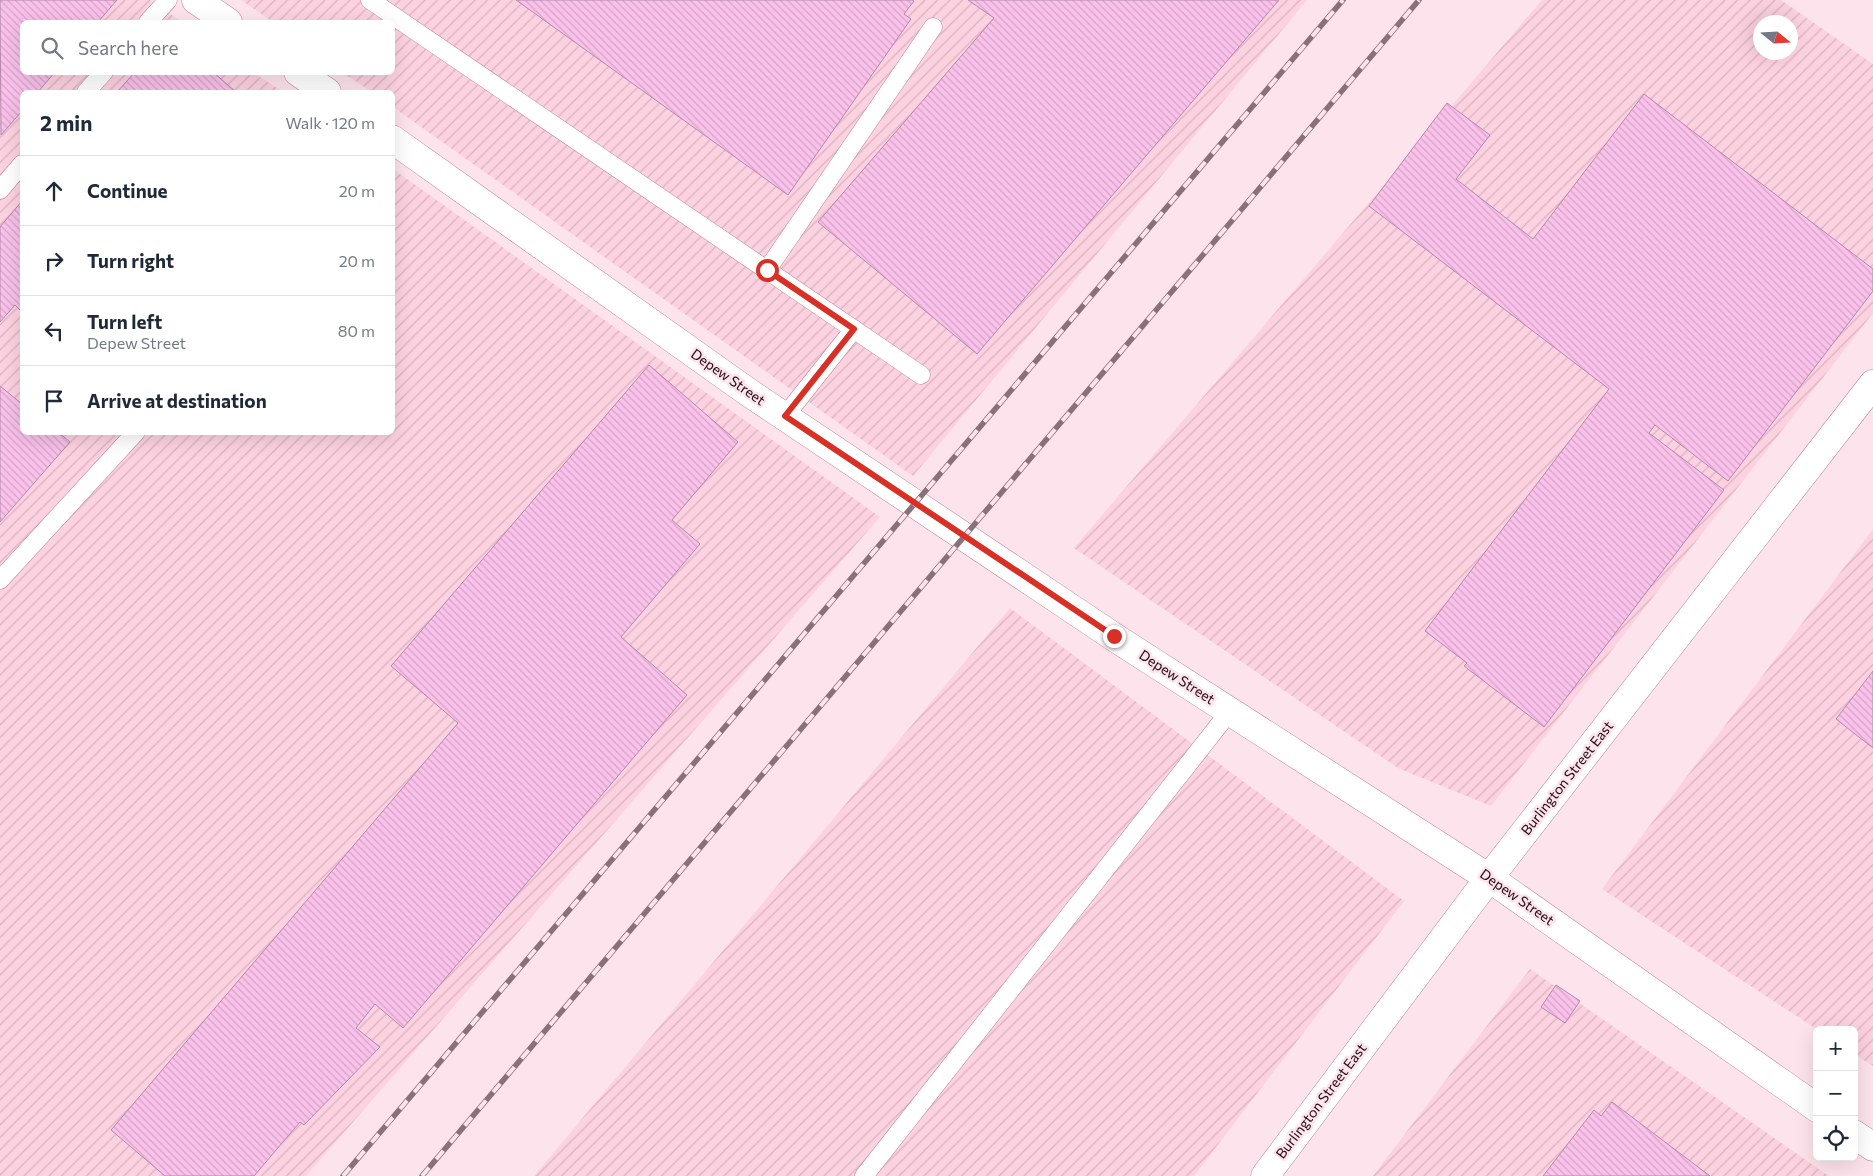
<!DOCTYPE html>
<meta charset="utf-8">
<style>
body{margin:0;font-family:Commissioner,sans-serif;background:#f2f2f3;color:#1f2937}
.controls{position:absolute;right:15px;bottom:15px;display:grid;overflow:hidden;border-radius:8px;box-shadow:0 5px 20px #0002}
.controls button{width:45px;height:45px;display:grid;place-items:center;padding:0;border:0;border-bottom:1px solid #e0e1e3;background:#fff;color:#1f2937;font:25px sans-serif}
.compass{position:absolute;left:1753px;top:15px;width:45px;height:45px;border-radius:50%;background:#fff;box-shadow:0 5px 20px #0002;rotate:108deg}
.stop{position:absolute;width:15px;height:15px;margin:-11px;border:4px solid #d93025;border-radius:50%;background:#fff}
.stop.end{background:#d93025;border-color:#fff;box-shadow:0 1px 5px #0008}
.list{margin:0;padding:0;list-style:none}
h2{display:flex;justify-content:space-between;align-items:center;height:65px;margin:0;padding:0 20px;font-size:21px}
h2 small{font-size:16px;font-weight:400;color:#747a83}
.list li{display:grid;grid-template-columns:32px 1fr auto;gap:15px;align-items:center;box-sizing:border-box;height:70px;padding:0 20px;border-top:1px solid #e0e1e3}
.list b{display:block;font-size:19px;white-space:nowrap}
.list p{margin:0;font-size:16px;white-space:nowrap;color:#747a83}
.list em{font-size:16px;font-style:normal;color:#747a83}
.icon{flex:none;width:28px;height:28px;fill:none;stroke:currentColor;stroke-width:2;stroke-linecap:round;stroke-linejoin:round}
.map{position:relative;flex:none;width:1873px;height:1176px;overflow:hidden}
.search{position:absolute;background:#fff;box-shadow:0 5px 20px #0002;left:20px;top:20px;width:375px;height:55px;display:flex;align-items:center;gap:12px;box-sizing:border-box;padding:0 18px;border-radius:8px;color:#747a83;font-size:19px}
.panel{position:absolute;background:#fff;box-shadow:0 5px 20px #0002;left:20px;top:90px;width:375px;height:345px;border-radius:8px}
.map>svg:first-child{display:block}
</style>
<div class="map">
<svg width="1873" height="1176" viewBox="0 0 1873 1176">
<defs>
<pattern id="industrial-furrows" width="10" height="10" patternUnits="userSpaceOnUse" patternTransform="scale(1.25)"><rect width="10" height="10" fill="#fdd2e0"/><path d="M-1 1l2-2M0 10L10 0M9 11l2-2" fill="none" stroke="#d9b3bf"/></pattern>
<pattern id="building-back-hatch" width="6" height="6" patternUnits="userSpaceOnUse" patternTransform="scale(1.25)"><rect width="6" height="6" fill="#fac1eb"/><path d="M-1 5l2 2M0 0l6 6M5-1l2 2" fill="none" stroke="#d6a5c9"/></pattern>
</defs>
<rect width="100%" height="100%" fill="#fde3eb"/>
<!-- industrial -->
<path fill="url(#industrial-furrows)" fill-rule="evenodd" d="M0,0H150L182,22H22V72L254,73L283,92H22V432H392L393,169L880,517L306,1176H0Z
M241,0H1307L913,476L393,107L392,92H372L343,73L392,72V22H273Z
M1542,0H1781L1873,64V313L1491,806L1398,768L1074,548ZM1760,22H1790V52H1760Z
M1873,529V1066L1854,1054V1030H1818L1602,889Z
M1010,608L1404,901L1194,1176H534Z
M1530,969L1829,1176H1373Z"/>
<!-- building -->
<path fill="url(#building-back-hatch)" stroke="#b787ab" d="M0,0H117L98,22H22V72H55L38,92H22V111L1,135Z
M516,0H912L914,1L904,14L911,19L788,195Z
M968,0H1279L977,354L818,222L994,18Z
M135,72H213L236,92H117Z
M1644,94L1873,269V291L1728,481L1655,425L1649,433L1724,490L1544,727L1464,666L1467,663L1425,631L1609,389L1369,206L1447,103L1490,135L1456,179L1533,239Z
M22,201V312L15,305L0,322V227Z
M649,365L738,442L672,520L700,544L621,637L687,695L403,1028L375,1004L356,1028L380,1047L304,1125L300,1122L254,1176H165L111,1130L458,723L391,666Z
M0,386L22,404V432H58L70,442L0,522Z
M1873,671V748L1836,719Z
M1556,985L1580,1001L1565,1023L1541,1007Z
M1612,1102L1710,1176H1543L1594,1110L1601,1116Z"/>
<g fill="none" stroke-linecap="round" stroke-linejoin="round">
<!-- service casing -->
<g stroke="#c1879c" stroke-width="19">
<path id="service" d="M370,0L921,375
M148,22L168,0
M86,92L104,72
M0,190L22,164
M767,270L933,27
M785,416L854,329
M0,580L136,432
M864,1176L1230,711"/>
</g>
<!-- minor casing -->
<g stroke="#c1879c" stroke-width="29">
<path id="minor" d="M196,0L228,22
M298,72L327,92
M392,139L748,392L1114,637L1489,878L1817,1108
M1854,1134L1873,1147"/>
</g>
<!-- secondary casing -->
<g stroke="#c1879c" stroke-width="29">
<path id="secondary" d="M1265,1176L1489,878L1873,384"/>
</g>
<!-- service -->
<use href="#service" stroke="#fff" stroke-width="18"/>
<!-- minor -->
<use href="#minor" stroke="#fff" stroke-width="28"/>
<!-- secondary -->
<use href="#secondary" stroke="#fff" stroke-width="28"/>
<!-- rail casing -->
<g stroke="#887179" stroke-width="5.5">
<path id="rail" d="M343,1176L1343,0
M422,1176L1419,0"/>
</g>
<!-- rail -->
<use href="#rail" stroke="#fde3eb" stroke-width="4" stroke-dasharray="11" stroke-linecap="butt"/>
</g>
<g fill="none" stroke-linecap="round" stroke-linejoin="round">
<!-- route -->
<path stroke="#d93025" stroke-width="6" d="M767,270L854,329L785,416L1114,636"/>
</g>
<g text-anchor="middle" stroke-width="5" stroke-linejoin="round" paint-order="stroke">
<!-- street labels -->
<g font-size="14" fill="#210c15" stroke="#fde3eb">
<text transform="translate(728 377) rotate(35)" y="5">Depew Street</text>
<text transform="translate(1177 677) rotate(33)" y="5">Depew Street</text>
<text transform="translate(1567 778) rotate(-52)" y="5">Burlington Street East</text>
<text transform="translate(1517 897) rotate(35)" y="5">Depew Street</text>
<text transform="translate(1321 1101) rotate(-53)" y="5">Burlington Street East</text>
</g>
</g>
</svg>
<div class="controls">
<button>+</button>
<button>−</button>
<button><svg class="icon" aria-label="locate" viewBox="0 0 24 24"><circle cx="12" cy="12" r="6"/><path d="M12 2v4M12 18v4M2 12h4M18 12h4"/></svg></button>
</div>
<svg class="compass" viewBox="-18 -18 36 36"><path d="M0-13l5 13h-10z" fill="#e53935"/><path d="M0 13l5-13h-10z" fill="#747a83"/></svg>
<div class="stop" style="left:767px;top:270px"></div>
<div class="stop end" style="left:1114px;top:636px"></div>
<div class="search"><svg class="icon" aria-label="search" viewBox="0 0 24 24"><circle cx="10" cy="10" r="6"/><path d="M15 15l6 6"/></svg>Search here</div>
<section class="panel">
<h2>2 min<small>Walk · 120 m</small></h2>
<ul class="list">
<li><svg class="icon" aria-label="ahead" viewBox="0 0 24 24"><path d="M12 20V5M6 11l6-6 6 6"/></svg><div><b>Continue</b></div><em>20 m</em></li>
<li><svg class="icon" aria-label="right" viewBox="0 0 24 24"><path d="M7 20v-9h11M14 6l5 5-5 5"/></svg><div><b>Turn right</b></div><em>20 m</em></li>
<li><svg class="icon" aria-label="left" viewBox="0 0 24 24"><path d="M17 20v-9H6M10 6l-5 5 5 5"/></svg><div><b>Turn left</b><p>Depew Street</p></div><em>80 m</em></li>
<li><svg class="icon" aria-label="arrive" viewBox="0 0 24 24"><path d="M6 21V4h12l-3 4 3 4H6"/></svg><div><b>Arrive at destination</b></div></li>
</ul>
</section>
</div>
